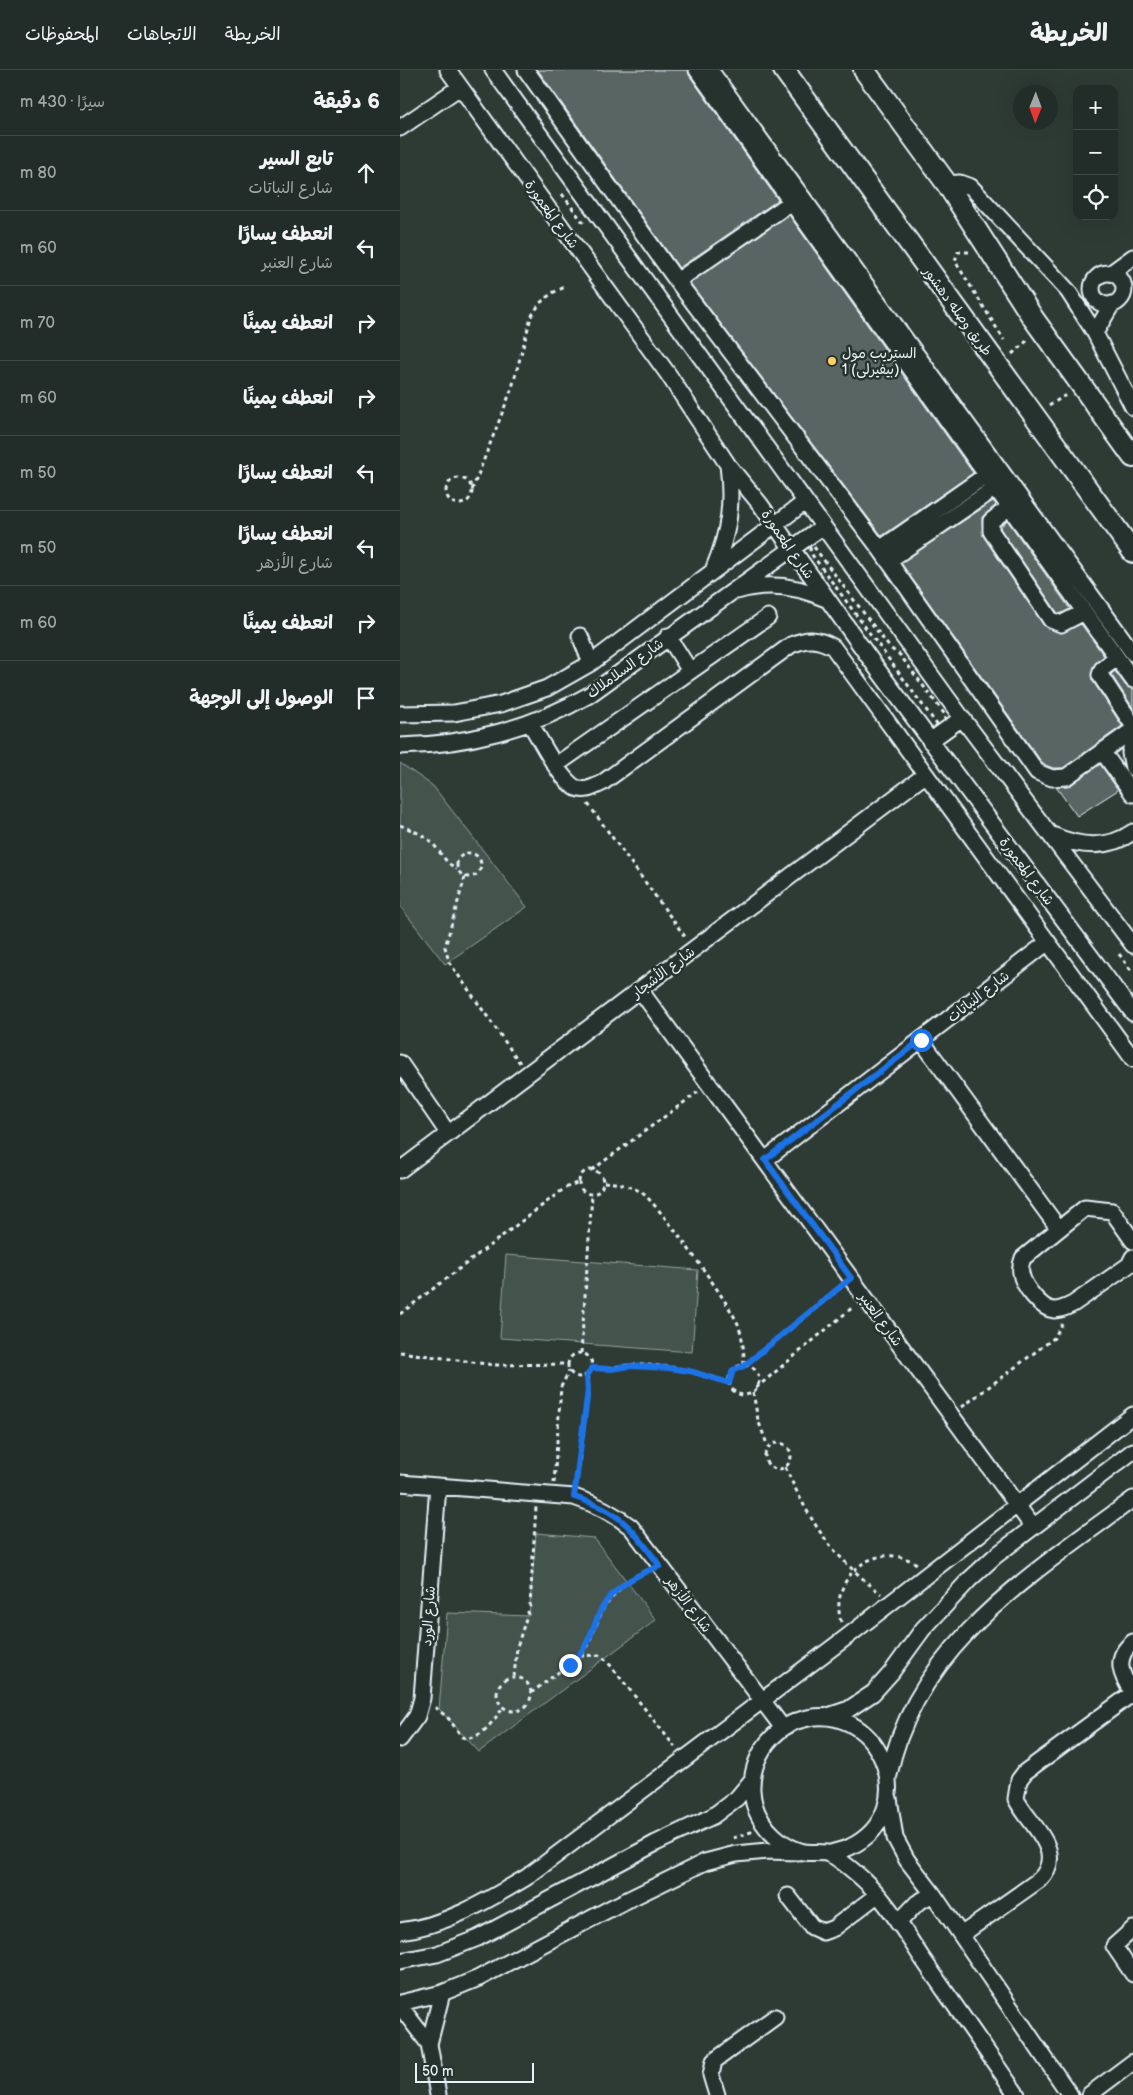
<!DOCTYPE html>
<html lang="ar">
<meta charset="utf-8">
<style>
body{margin:0;font-family:"Balsamiq Sans","Playpen Sans Arabic",sans-serif;background:#2e3834;color:#f1f3f6;direction:rtl}
.controls{position:absolute;right:15px;top:15px;display:grid;overflow:hidden;border-radius:10px;box-shadow:0 5px 20px #0002}
.controls button{width:45px;height:45px;display:grid;place-items:center;padding:0;border:0;border-bottom:1px solid #3f4845;background:#222c28;color:#f1f3f6;font:25px sans-serif}
.compass{position:absolute;left:613px;top:15px;width:45px;height:45px;border-radius:50%;background:#222c28;box-shadow:0 5px 20px #0002;rotate:181deg}
.scale{position:absolute;left:15px;bottom:12px;width:119px;box-sizing:border-box;padding-left:5px;border:2px solid #e8f1f8;border-top:0;font-size:14px;line-height:18px;white-space:nowrap;color:#e8f1f8;-webkit-text-stroke:4px #26332d;paint-order:stroke}
.stop{position:absolute;width:15px;height:15px;margin:-11px;border:4px solid #1a73e8;border-radius:50%;background:#fff}
.stop.end{background:#1a73e8;border-color:#fff;box-shadow:0 1px 5px #0008}
.list{margin:0;padding:0;list-style:none}
h2{display:flex;justify-content:space-between;align-items:center;height:65px;margin:0;padding:0 20px;font-size:21px}
h2 small{font-size:16px;font-weight:400;color:#a2a7a8}
.list li{display:grid;grid-template-columns:32px 1fr auto;gap:15px;align-items:center;box-sizing:border-box;height:75px;padding:0 20px;border-top:1px solid #3f4845}
.list b{display:block;font-size:19px;white-space:nowrap}
.list p{margin:0;font-size:16px;white-space:nowrap;color:#a2a7a8}
.list em{font-size:16px;font-style:normal;color:#a2a7a8}
.icon{flex:none;width:28px;height:28px;fill:none;stroke:currentColor;stroke-width:2;stroke-linecap:round;stroke-linejoin:round}
.map{position:relative;flex:none;width:733px;height:2025px;overflow:hidden;direction:ltr}
header{display:flex;align-items:center;gap:30px;box-sizing:border-box;height:70px;padding:0 25px;background:#222c28;border-bottom:1px solid #3f4845}
header strong{font-size:24px}
nav{display:flex;gap:28px;margin-inline-start:auto;font-size:18px}
main{display:flex}
aside{flex:1;background:#222c28}
.map>svg:first-child{display:block}
</style>
<header>
<strong>الخريطة</strong>
<nav><a>الخريطة</a><a>الاتجاهات</a><a>المحفوظات</a></nav>
</header>
<main>
<div class="map">
<svg width="733" height="2025" viewBox="0 0 733 2025">
<rect width="100%" height="100%" fill="#2e3b35"/>
<filter id="ink" filterUnits="userSpaceOnUse"><feTurbulence type="fractalNoise" baseFrequency=".02" numOctaves="2"/><feDisplacementMap in="SourceGraphic" scale="10" xChannelSelector="R" yChannelSelector="G"/><feConvolveMatrix kernelMatrix="1 2 1 2 8 2 1 2 1" color-interpolation-filters="sRGB"/></filter>
<g filter="url(#ink)">
<!-- green -->
<path fill="#45524e" stroke="#96a2a3" d="M0,693L33,716L127,837L45,894L0,836Z
M106,1185L298,1200L292,1282L100,1268Z
M136,1463L194,1468L256,1550L79,1682L39,1639L47,1543L129,1546Z"/>
<!-- building -->
<path fill="#596563" stroke="#e8f1f8" d="M138,0H288L289,5L378,130L279,198Z
M389,145L573,403L482,466L290,213Z
M593,431L596,435L582,447L583,466L644,556L661,563L681,554L704,586L693,596L692,610L722,656L663,698H653L643,694L501,493Z
M607,450L670,539L660,544L657,542L600,458Z
M715,601L726,616L733,619V638L711,604Z
M700,694L718,720L677,746L656,717L671,715Z"/>
<g fill="none" stroke-linecap="round" stroke-linejoin="round">
<!-- minor casing -->
<g stroke="#e8f1f8" stroke-width="19">
<path id="minor" d="M48,0L268,304L328,395L360,434L478,600L733,943
M93,0L562,648L733,875
M126,0L277,211L480,479L637,702L652,708L666,707L733,660
M297,0L733,610
M310,0L733,583
M0,58L60,17
M547,114L560,113L571,117L668,221L695,263L733,337
M711,203L733,187
M692 219a16 16 0 1 1 32 0a16 16 0 1 1-32 0Z
M277,211L399,127
M695,263L712,234
M608,438L591,451V461L651,550L661,554L684,542
M480,479L592,401
M488,491L601,414
M314,498C329,463 333,433 328,395
M337,521C368,511 397,516 426,529
M180,566L191,593
M268,566L290,601
M717,588L702,599L700,605L733,655
M0,644L54,643L101,634L147,618L191,593L405,432
M130,653C140,669 160,710 176,718C185,722 194,717 202,713L391,575C407,568 417,568 433,577L733,989
M530,671L562,648
M733,671L730,683L733,698
M0,676C66,675 132,658 189,625L422,457
M702,681L733,724
M156,695L368,547
M652,765C680,777 707,780 733,762
M240,920L633,1457
M521,970L659,1159
M0,993L48,1063
M365,1090L648,872
M0,1100L525,705
M733,1171L712,1141L685,1138L623,1188C621,1193 620,1198 621,1203C623,1216 641,1239 654,1240C661,1240 667,1237 673,1234L729,1195L733,1187
M0,1413L174,1427C196,1434 213,1443 231,1457L383,1658
M733,1623C721,1606 713,1588 733,1572
M425,1647L449,1639L473,1623L491,1603L523,1559L569,1510L594,1487L733,1381
M0,1669L17,1646L22,1628L38,1416
M489,1705C514,1576 635,1502 733,1429
M489,1728L495,1768L507,1790L533,1824L670,2025
M428,1784C435,1781 444,1780 450,1777C527,1740 477,1623 397,1651C359,1665 340,1713 360,1748C369,1764 386,1778 404,1782C411,1783 419,1782 427,1783C437,1786 461,1807 469,1815C490,1836 506,1864 522,1888C554,1934 585,1979 617,2025
M388,1826L412,1857L423,1862L434,1858L477,1825
M498,1853L517,1833L533,1824
M733,1859L714,1876L733,1904
M0,1861C46,1856 88,1830 127,1807L448,1566L733,1345
M561,1865L639,1810C668,1782 629,1755 616,1729L619,1710L625,1702L733,1623
M0,1891L37,1884L78,1868L256,1773L313,1746L337,1728L352,1710
M0,1933L42,1923L79,1908L215,1836L305,1792L336,1784L368,1781L398,1782
M0,1936L29,1974
M38,2025L29,1974L42,1923
M317,2025L311,2005L314,1991L375,1947
M689,2025L733,1992"/>
</g>
<!-- major casing -->
<g stroke="#e8f1f8" stroke-width="24">
<path id="major" d="M384,0L733,482
M464,0L547,114L633,248L733,387"/>
</g>
<!-- path -->
<path stroke="#e8f1f8" stroke-width="3" stroke-dasharray="4 4" stroke-linecap="butt" d="M162,124L185,155
M569,182H558L555,191L604,270
M612,284L628,270
M649,336L667,324
M46 421a13 13 0 1 1 26 0a13 13 0 1 1-26 0Z
M72,420L112,318L131,247L140,233L152,223L167,216
M414,477L484,570L490,578L500,585L546,646L545,655L538,656L410,482V479Z
M188,734L286,868
M0,755C11,760 23,764 32,773C41,782 45,793 57,799
M57 795a12 12 0 1 1 24 0a12 12 0 1 1-24 0Z
M65,807L45,877L49,892L120,993
M719,884L733,903
M179 1112a12 12 0 1 1 24 0a12 12 0 1 1-24 0Z
M192,1100L298,1022
M204,1112C217,1113 229,1115 241,1122C258,1133 329,1233 338,1254C343,1268 344,1281 344,1296
M0,1244L165,1118L179,1112
M0,1282L94,1295L168,1294
M168 1295a12 12 0 1 1 24 0a12 12 0 1 1-24 0Z
M181,1283L192,1125
M345,1295L441,1217
M329 1310a15 15 0 1 1 30 0a15 15 0 1 1-30 0Z
M192,1298C206,1300 217,1296 231,1295C264,1294 297,1302 329,1313
M356,1318L453,1237
M353,1322L358,1350L368,1377
M562,1337L654,1268L662,1254
M365 1386a13 13 0 1 1 26 0a13 13 0 1 1-26 0Z
M385,1397C413,1457 429,1482 481,1524
M154,1413L161,1317L169,1301
M176,1414L188,1320L187,1306
M441,1552C428,1507 476,1468 517,1494
M180,1586L199,1585L207,1591L275,1677
M114,1607L117,1577L130,1536L136,1437
M97 1624a17 17 0 1 1 34 0a17 17 0 1 1-34 0Z
M131,1623L180,1586L188,1574L203,1538L224,1514L247,1500
M35,1637L49,1649L62,1667C81,1672 92,1651 104,1637
M333,1768L351,1762L349,1760"/>
<!-- minor -->
<use href="#minor" stroke="#26332d" stroke-width="15"/>
<!-- major -->
<use href="#major" stroke="#26332d" stroke-width="20"/>
</g>
</g>
<g fill="none" stroke-linecap="round" stroke-linejoin="round" filter="url(#ink)">
<!-- route -->
<path stroke="#1a73e8" stroke-width="6" d="M170,1595C185,1581 190,1567 197,1549C207,1521 234,1505 260,1496C232,1458 220,1441 174,1427L188,1320L187,1306L192,1298L211,1299L230,1296L269,1298L290,1301L329,1313L333,1300L344,1296L451,1208L365,1090L521,970"/>
</g>
<!-- markers -->
<circle fill="#ffd166" stroke="#26332d" stroke-width="2" cx="432" cy="291" r="5"/>
<g text-anchor="middle" stroke-width="5" stroke-linejoin="round" paint-order="stroke">
<!-- street labels -->
<g font-size="14" fill="#e8f1f8" stroke="#26332d">
<text transform="translate(152 144) rotate(54)" y="5">شارع المعمورة</text>
<text transform="translate(558 241) rotate(54)" y="5">طريق وصله دهشور</text>
<text transform="translate(388 474) rotate(55)" y="5">شارع المعمورة</text>
<text transform="translate(225 598) rotate(-36)" y="5">شارع السلاملاك</text>
<text transform="translate(627 801) rotate(53)" y="5">شارع المعمورة</text>
<text transform="translate(263 902) rotate(-37)" y="5">شارع الأشجار</text>
<text transform="translate(578 926) rotate(-38)" y="5">شارع النباتات</text>
<text transform="translate(481 1249) rotate(54)" y="5">شارع العنبر</text>
<text transform="translate(289 1534) rotate(53)" y="5">شارع الأزهر</text>
<text transform="translate(28 1546) rotate(-86)" y="5">شارع الورد</text>
</g>
<!-- poi labels -->
<g font-size="14" fill="#e8f1f8" stroke="#26332d" text-anchor="start">
<text x="442" y="288">الستريب مول<tspan x="442" dy="16">1 (بيفيرلى)</tspan></text>
</g>
</g>
</svg>
<div class="controls">
<button>+</button>
<button>−</button>
<button><svg class="icon" aria-label="locate" viewBox="0 0 24 24"><circle cx="12" cy="12" r="6"/><path d="M12 2v4M12 18v4M2 12h4M18 12h4"/></svg></button>
</div>
<svg class="compass" viewBox="-18 -18 36 36"><path d="M0-13l5 13h-10z" fill="#e53935"/><path d="M0 13l5-13h-10z" fill="#a2a7a8"/></svg>
<div class="scale">50 m</div>
<div class="stop" style="left:521px;top:970px"></div>
<div class="stop end" style="left:170px;top:1595px"></div>
</div>
<aside>
<h2>6 دقيقة<small>سيرًا · 430 m</small></h2>
<ul class="list">
<li><svg class="icon" aria-label="ahead" viewBox="0 0 24 24"><path d="M12 20V5M6 11l6-6 6 6"/></svg><div><b>تابع السير</b><p>شارع النباتات</p></div><em>80 m</em></li>
<li><svg class="icon" aria-label="left" viewBox="0 0 24 24"><path d="M17 20v-9H6M10 6l-5 5 5 5"/></svg><div><b>انعطف يسارًا</b><p>شارع العنبر</p></div><em>60 m</em></li>
<li><svg class="icon" aria-label="right" viewBox="0 0 24 24"><path d="M7 20v-9h11M14 6l5 5-5 5"/></svg><div><b>انعطف يمينًا</b></div><em>70 m</em></li>
<li><svg class="icon" aria-label="right" viewBox="0 0 24 24"><path d="M7 20v-9h11M14 6l5 5-5 5"/></svg><div><b>انعطف يمينًا</b></div><em>60 m</em></li>
<li><svg class="icon" aria-label="left" viewBox="0 0 24 24"><path d="M17 20v-9H6M10 6l-5 5 5 5"/></svg><div><b>انعطف يسارًا</b></div><em>50 m</em></li>
<li><svg class="icon" aria-label="left" viewBox="0 0 24 24"><path d="M17 20v-9H6M10 6l-5 5 5 5"/></svg><div><b>انعطف يسارًا</b><p>شارع الأزهر</p></div><em>50 m</em></li>
<li><svg class="icon" aria-label="right" viewBox="0 0 24 24"><path d="M7 20v-9h11M14 6l5 5-5 5"/></svg><div><b>انعطف يمينًا</b></div><em>60 m</em></li>
<li><svg class="icon" aria-label="arrive" viewBox="0 0 24 24"><path d="M6 21V4h12l-3 4 3 4H6"/></svg><div><b>الوصول إلى الوجهة</b></div></li>
</ul>
</aside>
</main>
